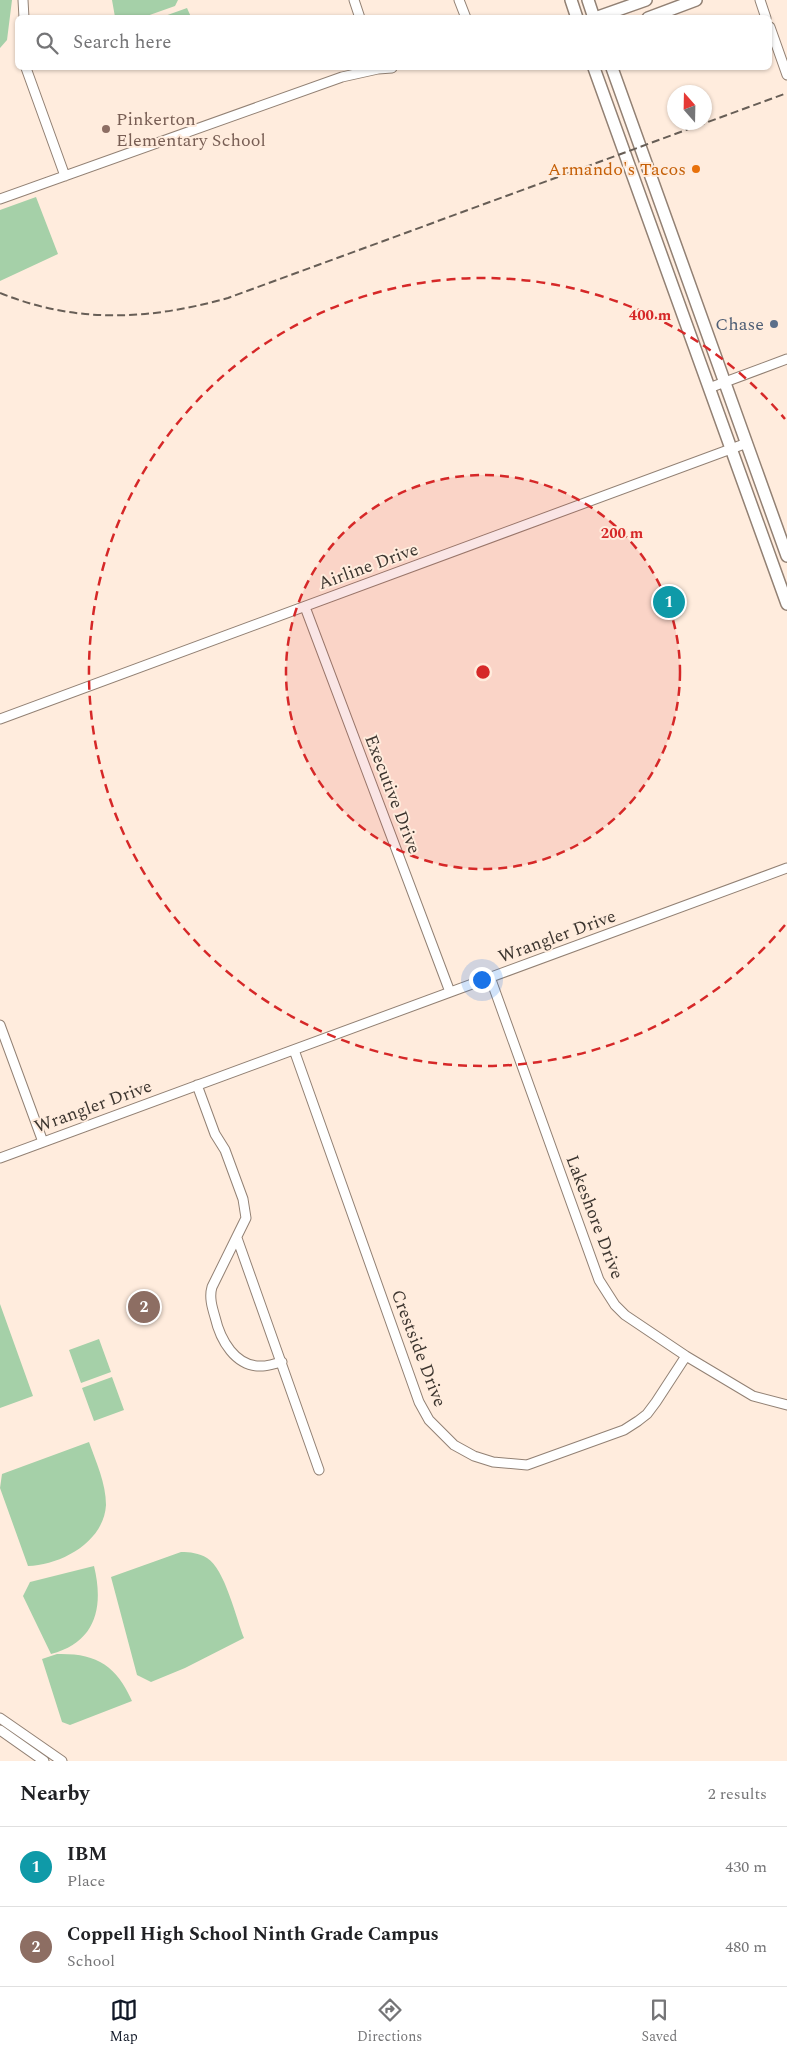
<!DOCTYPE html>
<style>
body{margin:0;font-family:Spectral,serif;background:#f6f6f6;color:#202124}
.compass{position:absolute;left:667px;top:85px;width:45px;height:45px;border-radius:50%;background:#fff;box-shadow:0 1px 4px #0004;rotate:340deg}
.you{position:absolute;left:481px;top:979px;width:18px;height:18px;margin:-12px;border:4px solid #fff;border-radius:50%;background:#1a73e8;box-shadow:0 0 0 8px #1a73e833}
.badge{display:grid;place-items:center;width:32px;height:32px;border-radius:50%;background:#111827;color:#fff;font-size:16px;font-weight:700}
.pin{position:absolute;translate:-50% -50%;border:2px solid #fff;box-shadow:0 1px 5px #0006}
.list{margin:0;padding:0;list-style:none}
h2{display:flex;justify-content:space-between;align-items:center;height:65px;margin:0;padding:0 20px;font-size:21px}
h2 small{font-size:16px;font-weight:400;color:#757577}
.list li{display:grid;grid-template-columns:32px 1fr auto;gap:15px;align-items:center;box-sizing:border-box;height:80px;padding:0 20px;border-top:1px solid #e0e0e0}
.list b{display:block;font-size:19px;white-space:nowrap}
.list p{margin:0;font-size:16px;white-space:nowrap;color:#757577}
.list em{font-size:16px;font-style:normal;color:#757577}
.icon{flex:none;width:28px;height:28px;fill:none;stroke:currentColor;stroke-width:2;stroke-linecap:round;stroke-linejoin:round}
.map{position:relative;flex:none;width:787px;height:1761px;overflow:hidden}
.search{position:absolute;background:#fff;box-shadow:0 1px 4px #0004;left:15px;right:15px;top:15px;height:55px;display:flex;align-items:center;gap:12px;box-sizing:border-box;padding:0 18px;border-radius:8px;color:#757577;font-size:19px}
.sheet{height:225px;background:#fff}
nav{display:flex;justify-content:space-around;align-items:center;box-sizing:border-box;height:70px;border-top:1px solid #e0e0e0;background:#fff;font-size:14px;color:#757577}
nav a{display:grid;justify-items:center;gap:2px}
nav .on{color:#111827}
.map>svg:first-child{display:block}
</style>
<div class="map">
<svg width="787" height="1761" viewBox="0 0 787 1761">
<rect width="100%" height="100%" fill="#ffecdd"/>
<!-- green -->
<path fill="#a5d0a8" d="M0,0H12L7,40L0,48Z
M112,0H178L175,6L144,17H115Z
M187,8L191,17H162Z
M36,197L58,254L0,281V210Z
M0,1304L33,1396L0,1408Z
M99,1339L111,1372L81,1383L69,1350Z
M112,1377L124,1410L94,1421L82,1388Z
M89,1442C96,1462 106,1483 106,1505C104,1542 61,1565 28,1566L0,1488L2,1474Z
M181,1552C190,1552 199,1553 207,1558C225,1569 236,1618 244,1638L185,1668L151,1682L137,1675L111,1577Z
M94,1566C104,1607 96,1642 51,1654L23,1596L30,1582Z
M57,1654C96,1653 116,1665 132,1701L70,1725L62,1722L42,1659Z"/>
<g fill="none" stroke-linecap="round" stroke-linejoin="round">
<!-- minor casing -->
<g stroke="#928174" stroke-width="11">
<path id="minor" d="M23,0L24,18
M354,0L360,18
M459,0L466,18
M760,0L766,18
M770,27L787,75
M26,68L65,176
M0,199L342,77L378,69L392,68
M709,388L787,359
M305,607L450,992
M0,719L747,443
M490,977L599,1280L615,1305L625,1315L686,1356L753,1396L787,1405
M0,1025L43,1142
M294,1050L419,1402L429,1420L454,1445L474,1456L493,1462L527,1465L624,1430L638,1421L647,1414L656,1402L686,1356
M197,1085L215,1134L225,1150L243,1199L246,1218L212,1287C209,1297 212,1307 215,1317C220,1339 235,1368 263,1366C269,1366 276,1363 282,1362
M0,1158L787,868
M237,1238L319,1470
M0,1718L62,1761
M0,1730L44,1761"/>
</g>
<!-- major casing -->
<g stroke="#928174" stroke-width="14">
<path id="major" d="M571,0L577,18
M588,0L594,18
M595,18L646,0
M648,18L696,0
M594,68L787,604
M612,68L787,556"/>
</g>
<!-- minor -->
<use href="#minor" stroke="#fff" stroke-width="9"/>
<!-- major -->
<use href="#major" stroke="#fff" stroke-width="11"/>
<!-- rail -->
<path stroke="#675e56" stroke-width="2" stroke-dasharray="8 4" stroke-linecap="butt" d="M0,293C77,324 149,320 228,298L787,93"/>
</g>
<!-- distance rings -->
<circle cx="483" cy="672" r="197" fill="#d62828" fill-opacity=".12"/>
<g fill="none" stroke="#d62828" stroke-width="2.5" stroke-dasharray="9 6">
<circle cx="483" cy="672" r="197"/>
<path d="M785 925A394 394 0 1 1 785 419"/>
</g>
<!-- markers -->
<circle fill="#8d6e63" stroke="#ffecdd" stroke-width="2" cx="106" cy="129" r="5"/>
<circle fill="#e8710a" stroke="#ffecdd" stroke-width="2" cx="696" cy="169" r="5"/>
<circle fill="#5c6f8a" stroke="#ffecdd" stroke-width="2" cx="774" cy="324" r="5"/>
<g text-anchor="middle" stroke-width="4" stroke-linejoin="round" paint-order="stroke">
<!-- education labels -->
<g font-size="18" fill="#785e54" stroke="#ffecdd" text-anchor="start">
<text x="116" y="125">Pinkerton<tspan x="116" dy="21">Elementary School</tspan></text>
</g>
<!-- food labels -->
<g font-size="18" fill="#c56008" stroke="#ffecdd" text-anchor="end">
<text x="686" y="175">Armando's Tacos</text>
</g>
<!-- service labels -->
<g font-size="18" fill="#4e5e75" stroke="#ffecdd" text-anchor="end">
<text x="764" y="330">Chase</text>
</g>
<!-- street labels -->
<g font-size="18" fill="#3c352f" stroke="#ffecdd">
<text transform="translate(368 566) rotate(-20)" y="6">Airline Drive</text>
<text transform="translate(393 794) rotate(69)" y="6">Executive Drive</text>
<text transform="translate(557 936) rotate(-20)" y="6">Wrangler Drive</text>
<text transform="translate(93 1106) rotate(-20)" y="6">Wrangler Drive</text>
<text transform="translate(595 1217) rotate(69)" y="6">Lakeshore Drive</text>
<text transform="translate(419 1348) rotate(69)" y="6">Crestside Drive</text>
</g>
</g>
<circle cx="483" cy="672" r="8" fill="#d62828" stroke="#ffecdd" stroke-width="2.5"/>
<g font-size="15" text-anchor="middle" font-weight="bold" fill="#d62828" stroke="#ffecdd" stroke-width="4" stroke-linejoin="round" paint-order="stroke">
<text x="650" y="320">400 m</text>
<text x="622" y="538">200 m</text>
</g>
</svg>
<svg class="compass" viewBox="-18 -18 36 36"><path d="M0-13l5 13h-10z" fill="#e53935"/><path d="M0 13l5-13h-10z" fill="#757577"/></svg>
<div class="you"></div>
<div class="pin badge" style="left:669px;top:602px;background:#0f9aa8">1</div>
<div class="pin badge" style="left:144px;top:1307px;background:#8d6e63">2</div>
<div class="search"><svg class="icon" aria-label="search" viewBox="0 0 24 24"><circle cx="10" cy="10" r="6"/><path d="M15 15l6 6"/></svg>Search here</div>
</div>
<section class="sheet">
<h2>Nearby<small>2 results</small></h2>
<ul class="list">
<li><span class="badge" style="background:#0f9aa8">1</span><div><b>IBM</b><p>Place</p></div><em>430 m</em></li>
<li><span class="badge" style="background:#8d6e63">2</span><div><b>Coppell High School Ninth Grade Campus</b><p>School</p></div><em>480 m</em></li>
</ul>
</section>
<nav>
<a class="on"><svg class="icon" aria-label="map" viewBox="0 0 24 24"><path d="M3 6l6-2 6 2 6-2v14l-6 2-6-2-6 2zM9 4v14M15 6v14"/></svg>Map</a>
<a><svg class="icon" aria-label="directions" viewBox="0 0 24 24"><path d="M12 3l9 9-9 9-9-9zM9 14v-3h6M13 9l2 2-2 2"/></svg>Directions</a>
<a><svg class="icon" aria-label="saved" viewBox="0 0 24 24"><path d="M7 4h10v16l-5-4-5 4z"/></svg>Saved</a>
</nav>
